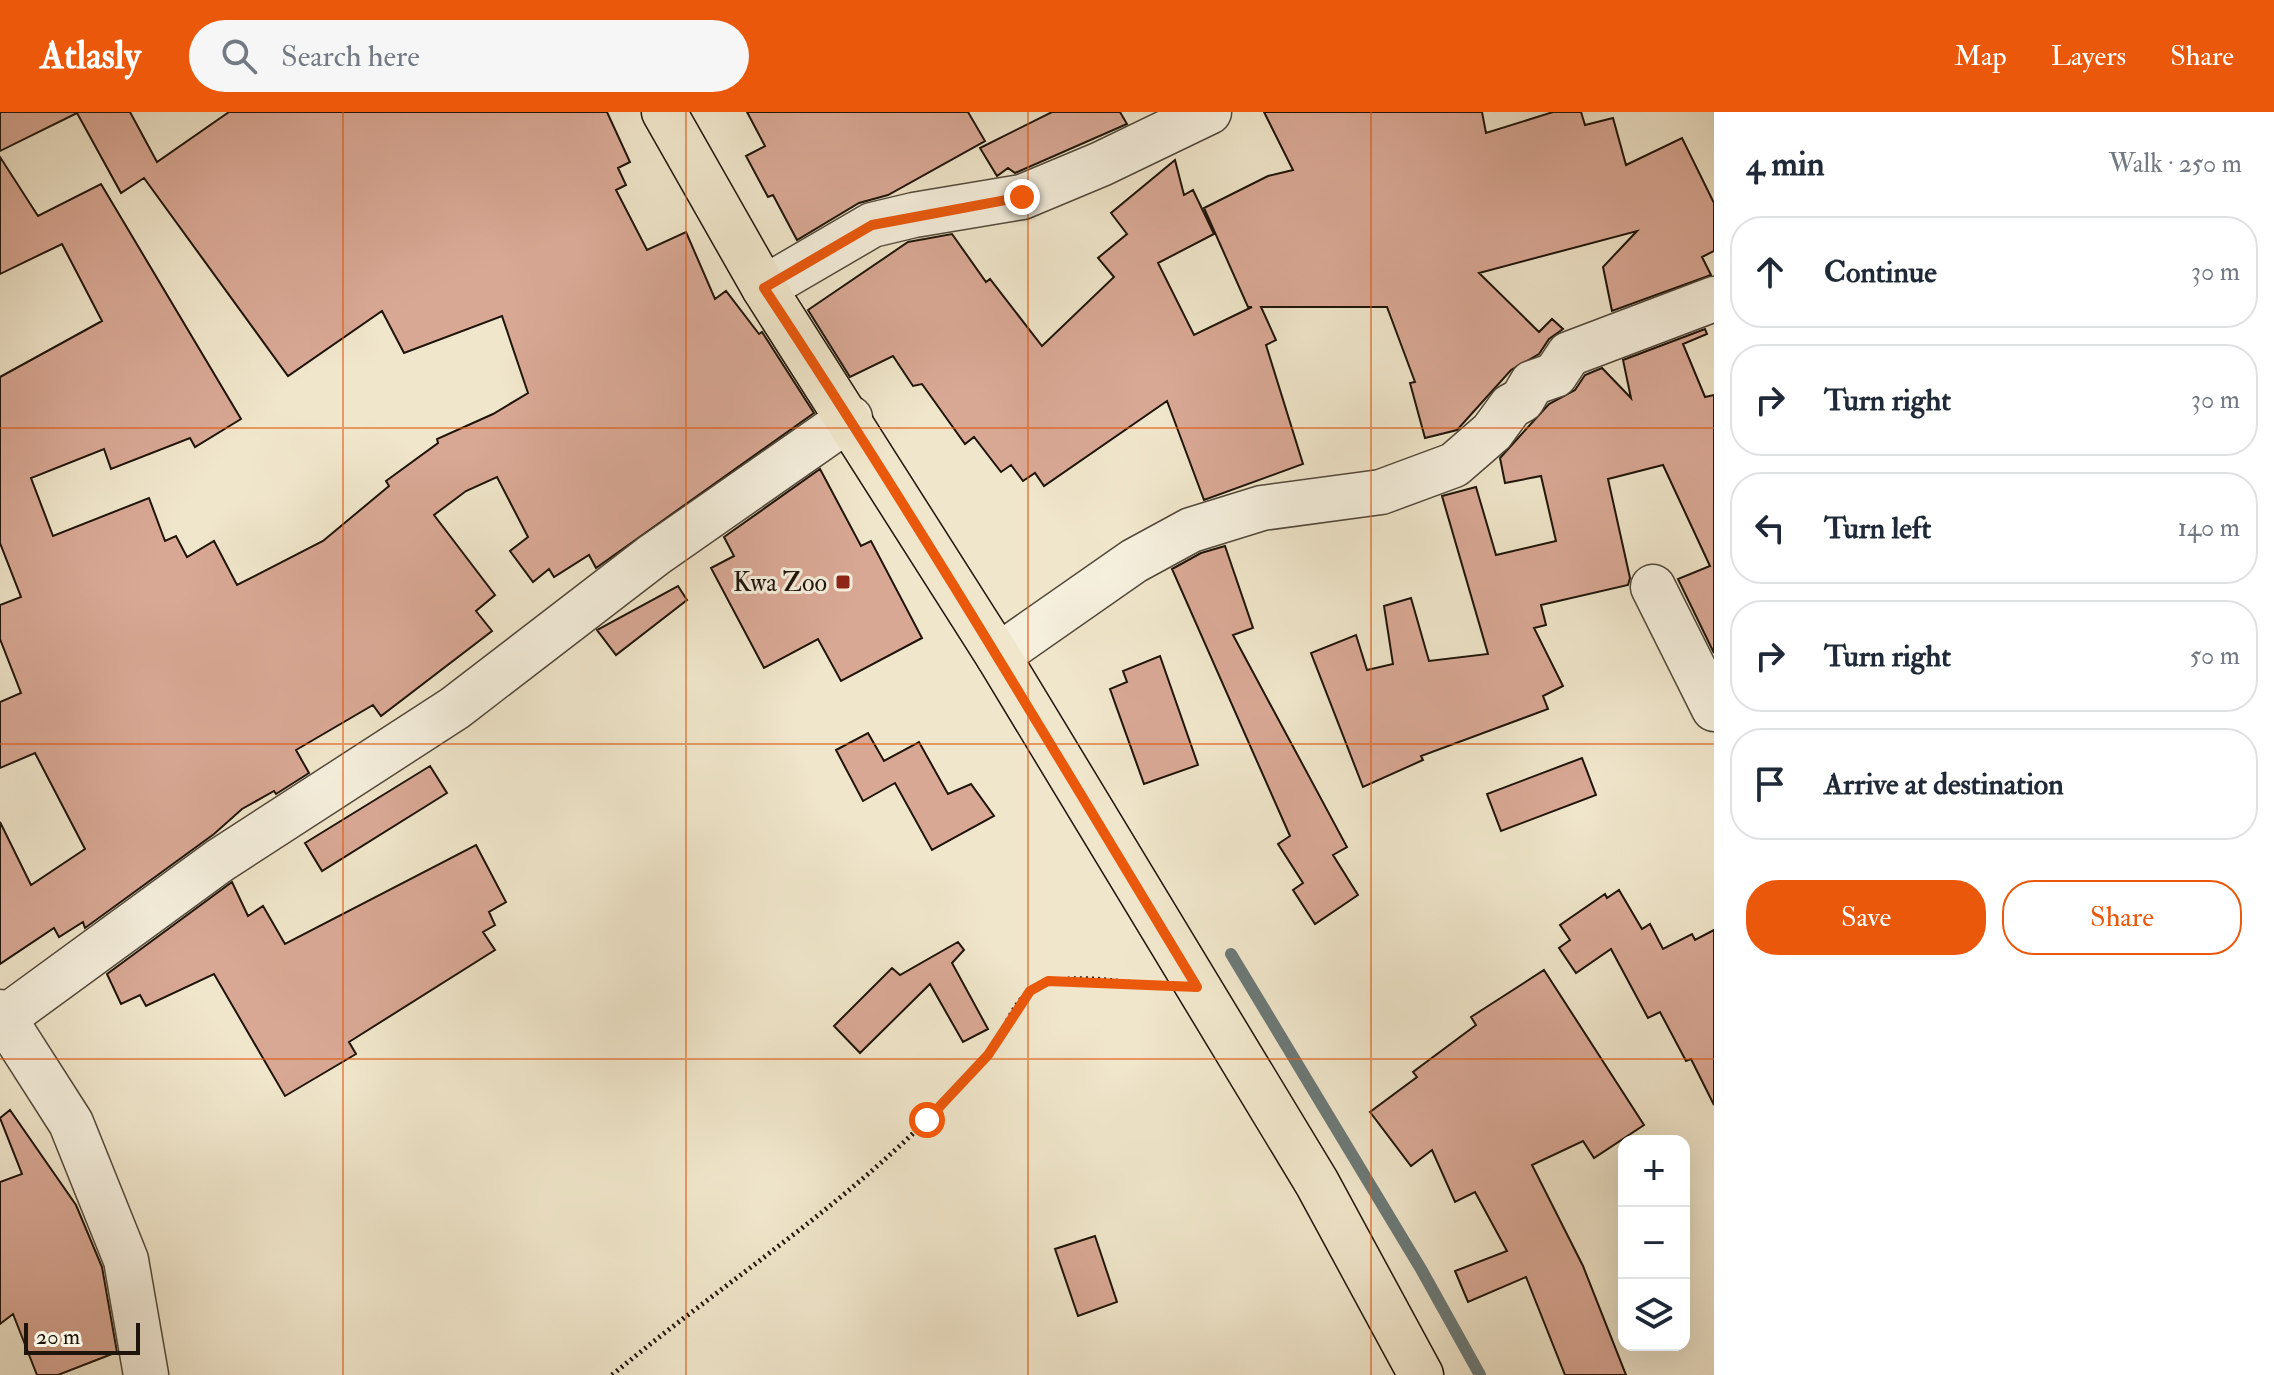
<!DOCTYPE html>
<meta charset="utf-8">
<style>
body{margin:0;font-family:"IM FELL Double Pica",serif;background:#f6f6f7;color:#1f2937}
.controls{position:absolute;right:24px;bottom:24px;display:grid;overflow:hidden;border-radius:16px;box-shadow:0 8px 32px #0002}
.controls button{width:72px;height:72px;display:grid;place-items:center;padding:0;border:0;border-bottom:2px solid #e0e1e3;background:#fff;color:#1f2937;font:40px sans-serif}
.scale{position:absolute;left:24px;bottom:20px;width:116px;box-sizing:border-box;padding-left:8px;border:4px solid #1e1409;border-top:0;font-size:22px;line-height:28px;white-space:nowrap;color:#1e1409;-webkit-text-stroke:6px #f5efdd;paint-order:stroke}
.stop{position:absolute;width:24px;height:24px;margin:-18px;border:6px solid #ea580c;border-radius:50%;background:#fff}
.stop.end{background:#ea580c;border-color:#fff;box-shadow:0 2px 8px #0008}
.list{margin:0;padding:0;list-style:none}
h2{display:flex;justify-content:space-between;align-items:center;height:104px;margin:0;padding:0 32px;font-size:34px}
h2 small{font-size:26px;font-weight:400;color:#747a83}
.list li{display:grid;grid-template-columns:52px 1fr auto;gap:24px;align-items:center;box-sizing:border-box;height:112px;margin:0 16px 16px;padding:0 16px;border:2px solid #e0e1e3;border-radius:32px}
.list b{display:block;font-size:30px;white-space:nowrap}
.list em{font-size:26px;font-style:normal;color:#747a83}
.actions{display:flex;gap:16px;padding:24px 32px}
.actions a{flex:1;padding:18px 0;border:2px solid #ea580c;border-radius:32px;text-align:center;font-size:28px;color:#ea580c}
.actions .main{background:#ea580c;color:#fff}
.icon{flex:none;width:44px;height:44px;fill:none;stroke:currentColor;stroke-width:2;stroke-linecap:round;stroke-linejoin:round}
.map{position:relative;flex:none;width:1714px;height:1263px;overflow:hidden}
header{display:flex;align-items:center;gap:48px;box-sizing:border-box;height:112px;padding:0 40px;background:#ea580c;color:#fff}
header strong{font-size:38px}
nav{display:flex;gap:44px;margin-inline-start:auto;font-size:28px}
.search{width:560px;height:72px;background:#f6f6f7;display:flex;align-items:center;gap:20px;box-sizing:border-box;padding:0 28px;border-radius:44px;color:#747a83;font-size:30px}
main{display:flex}
aside{flex:1;background:#fff}
.map>svg:first-child{display:block}
</style>
<header>
<strong>Atlasly</strong>
<div class="search"><svg class="icon" aria-label="search" viewBox="0 0 24 24"><circle cx="10" cy="10" r="6"/><path d="M15 15l6 6"/></svg>Search here</div>
<nav><a>Map</a><a>Layers</a><a>Share</a></nav>
</header>
<main>
<div class="map">
<svg width="1714" height="1263" viewBox="0 0 1714 1263">
<rect width="100%" height="100%" fill="#f0e6cb"/>
<filter id="stains"><feTurbulence type="fractalNoise" baseFrequency=".0025" numOctaves="4"/><feColorMatrix values="0 0 0 0 .2 0 0 0 0 .09 0 0 0 0 .02 0 0 0 .5 -.17"/></filter>
<radialGradient id="worn" r=".72"><stop offset=".6" stop-color="#630" stop-opacity="0"/><stop offset="1" stop-color="#630" stop-opacity=".3"/></radialGradient>
<g fill="none" stroke-linecap="round" stroke-linejoin="round">
<!-- stream -->
<path stroke="#6b7977" stroke-width="12" d="M1231,842L1421,1157L1480,1263"/>
</g>
<!-- building -->
<path fill="#d9a895" stroke="#1e1409" stroke-width="2" d="M0,0H130L157,50L229,0H607L630,50L618,56L626,73L616,78L647,138L686,120L715,187L726,179L759,222L762,220L814,301L596,456L589,443L554,465L549,457L533,470L510,439L528,425L497,365L466,379L434,403L495,483L476,499L492,519L381,604L373,593L296,638L309,661L276,682L274,679L242,697L214,722L85,816L83,810L59,825L54,816L0,852V710L31,773L85,737L35,641L0,656V590L21,581L0,527V493L21,485L0,431V265L102,209L62,132L0,162V45L38,104L101,72L241,307L195,335L190,326L111,357L104,337L31,366L53,424L149,386L165,429L176,424L187,445L214,429L237,473L323,429L389,374L386,369L438,331L437,327L493,302L528,281L502,204L404,241L382,199L288,264L144,66L121,81L77,1L0,39Z
M747,0H968L985,29L888,83L859,91L797,128L773,83L768,85L746,44L765,34Z
M1052,0H1120L1127,12L1015,61L1008,56L997,64L980,36Z
M1264,0H1482L1486,21L1553,0H1581L1585,13L1613,6L1626,53L1682,26L1714,91V139L1702,145L1711,163L1612,199L1603,155L1637,119L1479,161L1539,220L1552,207L1563,217L1549,227L1539,242L1511,258L1457,318L1425,326L1410,271L1415,270L1387,195H1261L1276,228L1266,233L1303,352L1204,388L1167,289L1044,374L1035,361L1023,369L1011,353L1001,360L974,325L965,332L922,272L913,274L893,244L850,265L808,198L908,130L952,122L986,170L990,167L1042,234L1114,165L1098,146L1127,122L1111,101L1175,48L1184,83L1193,78L1214,122L1158,151L1194,223L1252,195H1248L1204,96L1268,64L1293,58Z
M1705,217L1707,222L1683,232L1705,285L1714,283V541L1678,467L1710,454L1663,353L1608,367L1630,466L1628,473L1541,493L1546,513L1534,516L1563,574L1543,584L1548,597L1421,644L1423,648L1363,675L1311,541L1356,523L1367,558L1393,552L1384,494L1411,486L1429,549L1488,542L1442,384L1476,375L1496,443L1556,429L1541,364L1505,371L1500,346L1549,292L1575,278L1585,263L1602,256L1631,286L1623,248Z
M820,357L861,434L871,429L922,526L841,569L818,527L764,556L711,456L734,444L724,425Z
M1225,434L1253,516L1233,523L1347,735L1333,743L1358,783L1315,812L1293,778L1303,771L1278,732L1290,724L1172,457L1201,441Z
M678,474L687,488L616,543L597,518Z
M1160,544L1198,653L1144,672L1110,577L1127,570L1123,559Z
M868,621L884,649L919,630L948,682L971,672L994,704L932,738L895,671L863,689L836,638Z
M1582,646L1596,683L1501,719L1487,682Z
M430,654L447,681L322,759L305,731Z
M476,733L506,790L489,800L495,813L483,820L495,838L349,930L356,942L285,984L214,862L146,894L140,883L121,892L107,862L232,770L248,804L263,794L285,832Z
M1619,778L1642,817L1650,812L1663,837L1692,822L1695,828L1714,818V993L1691,947L1686,949L1660,900L1648,906L1611,837L1576,861L1559,836L1570,828L1560,813L1605,782L1607,786Z
M958,830L964,838L952,851L988,917L963,930L930,872L860,941L834,914L892,856L900,863Z
M1544,858L1644,1013L1594,1046L1583,1029L1532,1053L1583,1154L1626,1263H1565L1526,1165L1468,1190L1455,1159L1507,1139L1475,1080L1455,1090L1432,1038L1411,1054L1370,1000L1417,965L1413,960L1476,913L1471,905Z
M10,998L76,1093L102,1155L117,1240L58,1263H37L13,1202L0,1212V1070L22,1062L0,1006Z
M1095,1124L1117,1190L1078,1204L1055,1137Z"/>
<g fill="none" stroke-linecap="round" stroke-linejoin="round">
<!-- minor casing -->
<g stroke="#52483a" stroke-width="47">
<path id="minor" d="M764,176L872,113L914,103L1022,85L1101,52L1209,0
M1653,475L1714,597
M998,544L1134,449L1191,418L1262,396L1381,380L1454,353L1492,320L1511,294L1522,288L1532,271L1555,263L1569,242L1714,187
M0,900L71,1011L126,1148L146,1263
M0,909L219,749L455,596L654,443L850,306"/>
</g>
<!-- major casing -->
<g stroke="#1e1409" stroke-width="47">
<path id="major" d="M664,0L764,176L998,544L1317,1071L1421,1263"/>
</g>
<!-- path -->
<path stroke="#1e1409" stroke-width="5" stroke-dasharray="2 4" stroke-linecap="butt" d="M612,1263C716,1177 832,1102 928,1007C948,988 968,967 986,945C1003,925 1010,891 1034,876C1065,859 1113,870 1148,872"/>
<!-- minor -->
<use href="#minor" stroke="#f5efdd" stroke-width="44"/>
<!-- major -->
<use href="#major" stroke="#f0e6cb" stroke-width="44"/>
</g>
<g fill="none" stroke-linecap="round" stroke-linejoin="round">
<!-- route -->
<path stroke="#ea580c" stroke-width="10" d="M927,1008L988,943L1030,879L1048,869L1197,875C1055,640 915,404 764,176L872,113L1022,85"/>
</g>
<!-- grid -->
<path fill="none" stroke="#de560c" stroke-width="2" stroke-opacity="0.55" d="M343,0V1263M686,0V1263M1028,0V1263M1371,0V1263M0,316H1714M0,632H1714M0,947H1714"/>
<!-- markers -->
<rect fill="#8f2418" stroke="#f5efdd" stroke-width="3" x="835" y="462" width="16" height="16" rx="4"/>
<g text-anchor="middle" stroke-width="6" stroke-linejoin="round" paint-order="stroke">
<!-- poi labels -->
<g font-size="26" fill="#1e1409" stroke="#f5efdd" text-anchor="end">
<text x="827" y="479">Kwa Zoo</text>
</g>
</g>
<rect width="100%" height="100%" filter="url(#stains)"/>
<rect width="100%" height="100%" fill="url(#worn)"/>
</svg>
<div class="controls">
<button>+</button>
<button>−</button>
<button><svg class="icon" aria-label="layers" viewBox="0 0 24 24"><path d="M12 4l9 5-9 5-9-5zM3 14l9 5 9-5"/></svg></button>
</div>
<div class="scale">20 m</div>
<div class="stop" style="left:927px;top:1008px"></div>
<div class="stop end" style="left:1022px;top:85px"></div>
</div>
<aside>
<h2>4 min<small>Walk · 250 m</small></h2>
<ul class="list">
<li><svg class="icon" aria-label="ahead" viewBox="0 0 24 24"><path d="M12 20V5M6 11l6-6 6 6"/></svg><div><b>Continue</b></div><em>30 m</em></li>
<li><svg class="icon" aria-label="right" viewBox="0 0 24 24"><path d="M7 20v-9h11M14 6l5 5-5 5"/></svg><div><b>Turn right</b></div><em>30 m</em></li>
<li><svg class="icon" aria-label="left" viewBox="0 0 24 24"><path d="M17 20v-9H6M10 6l-5 5 5 5"/></svg><div><b>Turn left</b></div><em>140 m</em></li>
<li><svg class="icon" aria-label="right" viewBox="0 0 24 24"><path d="M7 20v-9h11M14 6l5 5-5 5"/></svg><div><b>Turn right</b></div><em>50 m</em></li>
<li><svg class="icon" aria-label="arrive" viewBox="0 0 24 24"><path d="M6 21V4h12l-3 4 3 4H6"/></svg><div><b>Arrive at destination</b></div></li>
</ul>
<div class="actions"><a class="main">Save</a><a>Share</a></div>
</aside>
</main>
